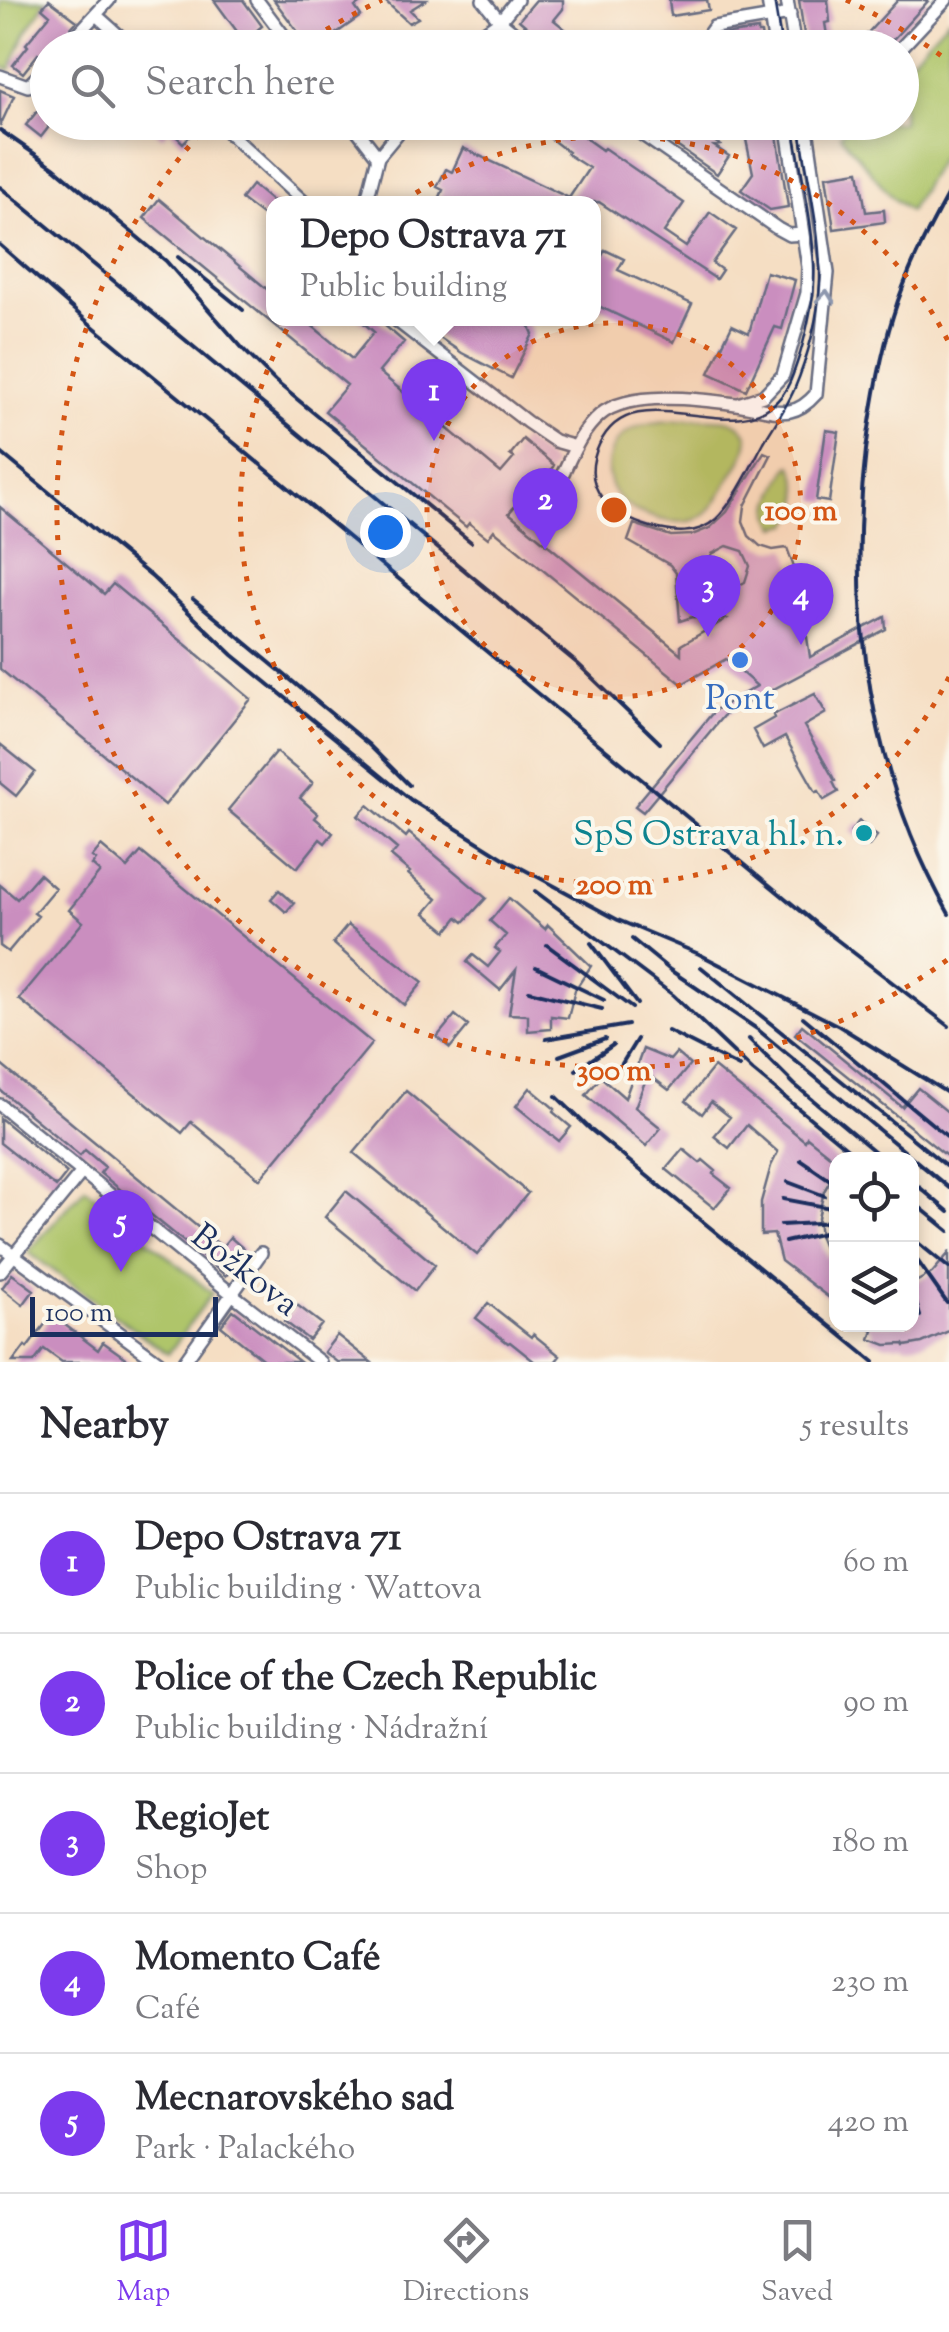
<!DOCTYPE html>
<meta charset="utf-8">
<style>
body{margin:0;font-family:"Sorts Mill Goudy",serif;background:#f2f2f3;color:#2b2b33}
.controls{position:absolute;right:30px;bottom:30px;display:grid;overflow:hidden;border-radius:20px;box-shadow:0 5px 15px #0003}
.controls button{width:90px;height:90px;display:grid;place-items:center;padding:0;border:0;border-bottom:2px solid #e1e1e2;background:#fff;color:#2b2b33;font:50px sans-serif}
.scale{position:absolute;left:30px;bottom:25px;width:188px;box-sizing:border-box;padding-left:10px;border:5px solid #1b2f5e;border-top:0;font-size:28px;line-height:35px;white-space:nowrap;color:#1b2f5e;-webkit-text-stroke:8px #fbf7ec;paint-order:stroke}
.you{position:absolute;left:385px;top:532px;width:35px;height:35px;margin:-25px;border:8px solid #fff;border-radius:50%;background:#1a73e8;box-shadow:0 0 0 15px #1a73e833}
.badge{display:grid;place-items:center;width:65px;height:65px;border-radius:50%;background:#7c3aed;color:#fff;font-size:32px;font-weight:700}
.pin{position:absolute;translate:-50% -82px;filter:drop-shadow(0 2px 5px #0008)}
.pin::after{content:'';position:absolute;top:52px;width:35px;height:30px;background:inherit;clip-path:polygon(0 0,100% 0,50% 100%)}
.popup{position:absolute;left:266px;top:196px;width:335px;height:130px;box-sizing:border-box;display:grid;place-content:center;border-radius:20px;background:#fff;filter:drop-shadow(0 2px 8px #0005);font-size:32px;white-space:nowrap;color:#7c7c81}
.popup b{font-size:38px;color:#2b2b33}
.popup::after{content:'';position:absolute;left:50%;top:100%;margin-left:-20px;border:20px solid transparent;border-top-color:#fff}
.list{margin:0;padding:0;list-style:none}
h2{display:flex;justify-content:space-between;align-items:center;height:130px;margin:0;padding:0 40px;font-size:42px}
h2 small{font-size:32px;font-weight:400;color:#7c7c81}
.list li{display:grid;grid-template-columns:65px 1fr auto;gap:30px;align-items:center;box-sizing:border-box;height:140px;padding:0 40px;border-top:2px solid #e1e1e2}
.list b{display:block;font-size:38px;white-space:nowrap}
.list p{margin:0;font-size:32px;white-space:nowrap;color:#7c7c81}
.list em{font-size:32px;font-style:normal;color:#7c7c81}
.icon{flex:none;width:55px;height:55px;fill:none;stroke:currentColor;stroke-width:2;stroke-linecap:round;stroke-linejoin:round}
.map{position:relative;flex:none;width:949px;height:1362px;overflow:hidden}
.search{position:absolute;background:#fff;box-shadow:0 5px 15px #0003;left:30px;right:30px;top:30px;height:110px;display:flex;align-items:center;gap:25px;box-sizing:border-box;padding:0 35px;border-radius:55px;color:#7c7c81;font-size:38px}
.sheet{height:830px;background:#fff}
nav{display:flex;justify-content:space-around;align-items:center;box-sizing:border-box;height:140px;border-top:2px solid #e1e1e2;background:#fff;font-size:28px;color:#7c7c81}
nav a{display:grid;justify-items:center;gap:5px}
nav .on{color:#7c3aed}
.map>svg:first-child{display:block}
</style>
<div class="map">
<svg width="949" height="1362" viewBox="0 0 949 1362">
<rect width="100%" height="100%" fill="#fbf7ec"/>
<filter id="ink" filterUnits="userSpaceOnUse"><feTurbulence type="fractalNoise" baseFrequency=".01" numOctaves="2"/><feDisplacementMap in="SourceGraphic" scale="20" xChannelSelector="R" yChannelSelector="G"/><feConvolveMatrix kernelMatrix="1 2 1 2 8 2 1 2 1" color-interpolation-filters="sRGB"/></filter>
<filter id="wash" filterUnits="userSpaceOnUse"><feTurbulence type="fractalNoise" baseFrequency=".0048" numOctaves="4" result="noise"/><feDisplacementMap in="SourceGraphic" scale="40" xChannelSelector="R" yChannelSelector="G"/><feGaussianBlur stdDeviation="2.25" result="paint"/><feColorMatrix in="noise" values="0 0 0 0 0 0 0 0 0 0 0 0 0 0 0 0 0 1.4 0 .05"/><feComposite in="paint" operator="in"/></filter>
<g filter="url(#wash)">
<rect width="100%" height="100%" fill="#f5dec3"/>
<!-- green -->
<path fill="#afc56a" stroke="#657a64" stroke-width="2.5" d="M0,0H47L25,34L10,70L0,66Z
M949,18V143L909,211L892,197L840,135L851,123L902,122V69Z
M695,419C716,419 739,415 748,437C747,456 736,468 726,485C719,498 711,512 697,519C685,524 671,522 659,519C645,515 629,510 619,498C599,476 607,440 635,428C653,420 676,421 695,419Z
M792,465C800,483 805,508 790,524L777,527C761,510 780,484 789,466Z
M85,1188L212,1293L168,1354L28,1252Z"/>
<g id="blocks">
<!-- building -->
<path fill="#ca8ebf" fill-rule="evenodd" d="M49,0L77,21L58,42L56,48H48V57L43,58L38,54L23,73L13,65L28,46L26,44L50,15L42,8Z
M214,0H243L262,26L244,41Z
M274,0H365L355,7L361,16L331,37L340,48H310Z
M384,0H426L410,10L418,18L409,23Z
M536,0H563V9L554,20L588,48H552L519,20Z
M669,0H707L709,10L671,16Z
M799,0H828L830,22L825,23L829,48H806Z
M898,0H929L885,48H854Z
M758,30V33H761L763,48H713L723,35Z
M0,90L14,96L0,126Z
M48,98V128L41,137L26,125Z
M145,122H175L189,137L183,143L169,129L162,137Z
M529,122H574L587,135L585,138L602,150L604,148L684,203L664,232L686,247L710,212L736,230L712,263L722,270L716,279L599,202L437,204L443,190L437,187L446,169L452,172L463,148L569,198L589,168L567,154L568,152Z
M661,122H718L708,137L720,145L714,146L729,156L717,174L658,133L657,128Z
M750,122H775L788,207L770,210L741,190L753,173L743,125Z
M859,171L866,212L884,210L885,222L834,229L826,176Z
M252,185L274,203V224L241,199Z
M159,199L274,295V318H303L352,359L374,332L358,318H376L404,342L379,372L501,473L514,458L510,455L523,439L554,465L538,492L531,487L509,513L681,654V645L726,619L692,617L680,621L676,573L670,565L628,541L634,524L671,536L692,535L710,528L727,512L764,452L771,455L745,506L743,521L749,536L760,546L773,550L787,548L798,578L810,657L885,617L886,629L723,716L643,812L635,806L715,710L757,686L726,659L682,684L494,530L488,538L469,523L466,527L325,411L347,385L144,218ZM727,546L743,551L750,566L745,582L730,590L714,585L706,570L712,554Z
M605,250L624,259L618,270L692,304L674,342L594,304V272Z
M766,272L795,280L782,329L775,327L746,390L709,373L732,325L749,333Z
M418,318H515L529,325L533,334L511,378L462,353L434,334Z
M826,430L839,432L829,502L816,500Z
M0,507L104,594L113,584L251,699L165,805L0,669Z
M815,694L826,713L804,726L835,781L833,782L838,792L824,800L819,791L816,792L785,737L763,749L753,730L774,718L773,715Z
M0,744L35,772L16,796L0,783Z
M276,752L313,783L300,798L318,814L315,818L333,833L325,843L320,839L297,868L228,810Z
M368,805L406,837L409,833L486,898L464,922L458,917L447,931L425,913L437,899L408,874L410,872L391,856L397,849L358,816Z
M859,821L877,836L869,846L851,831Z
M101,846L127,868L141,852L372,1043L260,1179L191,1122L182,1133L19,999L83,922L69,910L100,872L92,865L96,860L92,857Z
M39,874L55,888L34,913L38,916L8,952L0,946V885L17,899Z
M279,890L294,903L286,912L271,899Z
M509,898L545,929L548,925L591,966L575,990L568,1018L551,1016V1029L528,1031V1015L509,1014L516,970L500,990L467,962L473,955L488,967L500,952L495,948L506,935L490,921Z
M348,925L423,982L404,1005L333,943Z
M455,1015L468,1026L450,1048L437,1037Z
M802,1025L902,1107L918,1088L949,1113V1158L795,1034Z
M643,1049L670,1060L676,1053L690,1065L669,1090L648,1074L635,1107L661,1128L646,1146L586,1095L601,1077L625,1098Z
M0,1064L222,1247L230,1237L245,1250L226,1276L100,1173L105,1167L85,1150L80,1156L0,1090Z
M714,1067L805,1141L807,1137L836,1160V1171L824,1191L818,1218L820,1238L828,1258L836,1247V1303L781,1261L774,1234L761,1235V1202L771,1166L778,1152L747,1125L729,1148L714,1136L730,1117L711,1102L702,1114L686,1101Z
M530,1088L555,1109L553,1112L571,1127L559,1141L516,1106Z
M406,1091L528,1193L477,1255L354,1153Z
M0,1118L67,1173L56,1187L0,1143Z
M683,1149L700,1163L703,1160L716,1171L713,1174L731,1188L714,1208L666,1169Z
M346,1191L435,1265L415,1291L325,1217Z
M949,1253V1331L922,1343L905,1346L904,1344L886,1345L870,1339L873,1331L864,1324H912V1284L932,1273Z
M12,1274L34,1290L23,1305L2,1288Z
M488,1303L531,1337L533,1334L560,1356L555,1362H535L510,1342L508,1343L476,1318Z
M297,1305L322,1324L309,1340L284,1321Z
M233,1310L264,1334L300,1362H266L221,1326Z
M52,1315L98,1350L103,1342L131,1362H62L44,1349L34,1362H13L25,1346L27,1348Z
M337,1335L371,1362H337L324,1352Z"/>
</g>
</g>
<g filter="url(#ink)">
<use href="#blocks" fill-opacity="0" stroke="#676c81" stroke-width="2.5"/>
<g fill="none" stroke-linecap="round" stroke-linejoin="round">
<!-- minor casing -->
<g stroke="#676c81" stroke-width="16">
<path id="minor" d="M257,0L293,48
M483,0L500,21L533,48
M768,0L775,48
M787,0L795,48
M96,15L133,48
M65,48L109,0
M469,48L480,35L500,21L517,0
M699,48L714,27L790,14
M901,48L946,0
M0,76L28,86L48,66
M217,122L306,204
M351,122L378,157
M624,122L778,229L789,235L803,234
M787,130L828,122
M366,204L378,157L407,122
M393,318L527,422L555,441L576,447
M741,403L763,396L783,375L807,293L808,267L786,122
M552,494C568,468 576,435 600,415C629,390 700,399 736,404C753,406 773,414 790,411C801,409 809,402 816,394L828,273L806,122
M0,1105L232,1294L320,1362
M0,1245L159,1362
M0,1272L82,1172
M184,1362L261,1253"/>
</g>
<!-- minor -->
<use href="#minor" stroke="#fff" stroke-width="11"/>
<!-- tram -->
<path stroke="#1b2f5e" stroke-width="2.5" d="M774,0L782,48
M793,122C800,170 816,232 814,280C813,305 807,330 800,354C794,371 790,388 777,401C730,449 632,372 599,445C578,490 613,516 651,527C673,533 697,536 716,519C735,501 751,466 764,442C774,425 786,408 794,390C808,357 819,316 820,280C821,230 806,172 799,122"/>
<!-- rail -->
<path stroke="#1b2f5e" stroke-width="4" d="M0,130L55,168L166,261L244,350L275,381L471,542
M0,187L578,664L660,743
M949,192C927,232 906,273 893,316C879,361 872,405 866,450C847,611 869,772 949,914
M0,245L89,323L819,926L949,1026
M178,257L243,310
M0,452L158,582
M149,574L233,655L411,800L510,862L618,920L699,954L839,1026L949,1094
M193,599L368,744L409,785
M535,891L673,995L753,1071L861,1160
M632,939L670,970L757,1029L949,1188
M591,943L637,1004
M547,945L632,1008
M536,967L604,1000
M701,967L949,1168
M529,991L602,1009
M803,1017L949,1138
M668,1031L739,1067
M546,1039L628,1025
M749,1039L795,1085L885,1160
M559,1056L605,1039
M576,1070L613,1045
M615,1075L637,1039
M556,1096L590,1129L874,1362
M801,1160L836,1184
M912,1181L949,1212
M788,1182L825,1196
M783,1199L836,1209
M912,1201L949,1231
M781,1225L836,1222
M912,1238L949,1268
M785,1242L824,1233
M912,1253L947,1303
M912,1289L920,1316"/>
</g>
<!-- one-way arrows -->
<defs><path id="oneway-chevron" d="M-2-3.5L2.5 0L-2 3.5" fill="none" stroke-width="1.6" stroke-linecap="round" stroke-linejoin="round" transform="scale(2.5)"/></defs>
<use stroke="#8d97ae" href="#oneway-chevron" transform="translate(826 297) rotate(-84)"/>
</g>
<!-- distance rings -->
<circle cx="614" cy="510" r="187" fill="#d45514" fill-opacity=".12"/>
<g fill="none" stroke="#d45514" stroke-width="5" stroke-dasharray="5 10">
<circle cx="614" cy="510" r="187"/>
<path d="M949 677A374 374 0 1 1 949 343"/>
<path d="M947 960A560 560 0 0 1 208 125M301 46A560 560 0 0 1 382 0M846 0A560 560 0 0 1 947 60"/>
</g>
<!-- markers -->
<circle fill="#3f7fe0" stroke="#fbf7ec" stroke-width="4" cx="740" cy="660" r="10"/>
<circle fill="#0f9aa8" stroke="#fbf7ec" stroke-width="4" cx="864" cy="833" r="10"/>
<g text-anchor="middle" stroke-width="8" stroke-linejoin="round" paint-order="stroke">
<!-- shop labels -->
<g font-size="35" fill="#366cbe" stroke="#fbf7ec">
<text x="740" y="709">Pont</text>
</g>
<!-- culture labels -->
<g font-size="35" fill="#0d838f" stroke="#fbf7ec" text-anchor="end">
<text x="844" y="845">SpS Ostrava hl. n.</text>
</g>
<!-- street labels -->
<g font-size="35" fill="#1b2f5e" stroke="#fbf7ec">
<text transform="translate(246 1269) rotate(38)" y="12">Božkova</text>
</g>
</g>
<circle cx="614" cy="510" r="15" fill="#d45514" stroke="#fbf7ec" stroke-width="5"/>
<g font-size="30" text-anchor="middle" font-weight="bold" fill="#d45514" stroke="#fbf7ec" stroke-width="8" stroke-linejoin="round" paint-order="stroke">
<text x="801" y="520">100 m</text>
<text x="614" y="894">200 m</text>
<text x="614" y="1080">300 m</text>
</g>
</svg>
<div class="controls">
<button><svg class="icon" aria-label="locate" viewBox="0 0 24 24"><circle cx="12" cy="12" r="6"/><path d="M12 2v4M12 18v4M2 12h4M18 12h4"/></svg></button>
<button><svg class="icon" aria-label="layers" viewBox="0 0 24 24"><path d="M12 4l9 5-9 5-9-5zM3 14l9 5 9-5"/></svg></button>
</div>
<div class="scale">100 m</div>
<div class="you"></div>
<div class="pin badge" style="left:434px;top:441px">1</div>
<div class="popup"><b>Depo Ostrava 71</b>Public building</div>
<div class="pin badge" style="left:545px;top:550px">2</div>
<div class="pin badge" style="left:708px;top:637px">3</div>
<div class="pin badge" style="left:801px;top:645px">4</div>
<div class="pin badge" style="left:121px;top:1272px">5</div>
<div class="search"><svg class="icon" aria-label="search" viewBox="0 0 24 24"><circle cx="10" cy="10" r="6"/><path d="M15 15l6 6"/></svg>Search here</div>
</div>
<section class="sheet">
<h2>Nearby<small>5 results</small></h2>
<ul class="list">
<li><span class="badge">1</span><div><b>Depo Ostrava 71</b><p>Public building · Wattova</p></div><em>60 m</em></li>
<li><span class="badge">2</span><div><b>Police of the Czech Republic</b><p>Public building · Nádražní</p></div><em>90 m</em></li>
<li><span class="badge">3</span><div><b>RegioJet</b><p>Shop</p></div><em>180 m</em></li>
<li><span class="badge">4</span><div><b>Momento Café</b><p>Café</p></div><em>230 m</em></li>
<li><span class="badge">5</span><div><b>Mecnarovského sad</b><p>Park · Palackého</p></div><em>420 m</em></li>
</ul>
</section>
<nav>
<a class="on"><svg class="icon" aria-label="map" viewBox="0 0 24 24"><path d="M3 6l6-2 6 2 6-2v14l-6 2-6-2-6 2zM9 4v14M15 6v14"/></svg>Map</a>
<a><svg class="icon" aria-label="directions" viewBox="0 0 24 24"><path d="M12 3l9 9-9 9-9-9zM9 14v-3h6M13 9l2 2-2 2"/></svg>Directions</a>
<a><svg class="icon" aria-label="saved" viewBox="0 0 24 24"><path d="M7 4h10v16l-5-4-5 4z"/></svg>Saved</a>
</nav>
